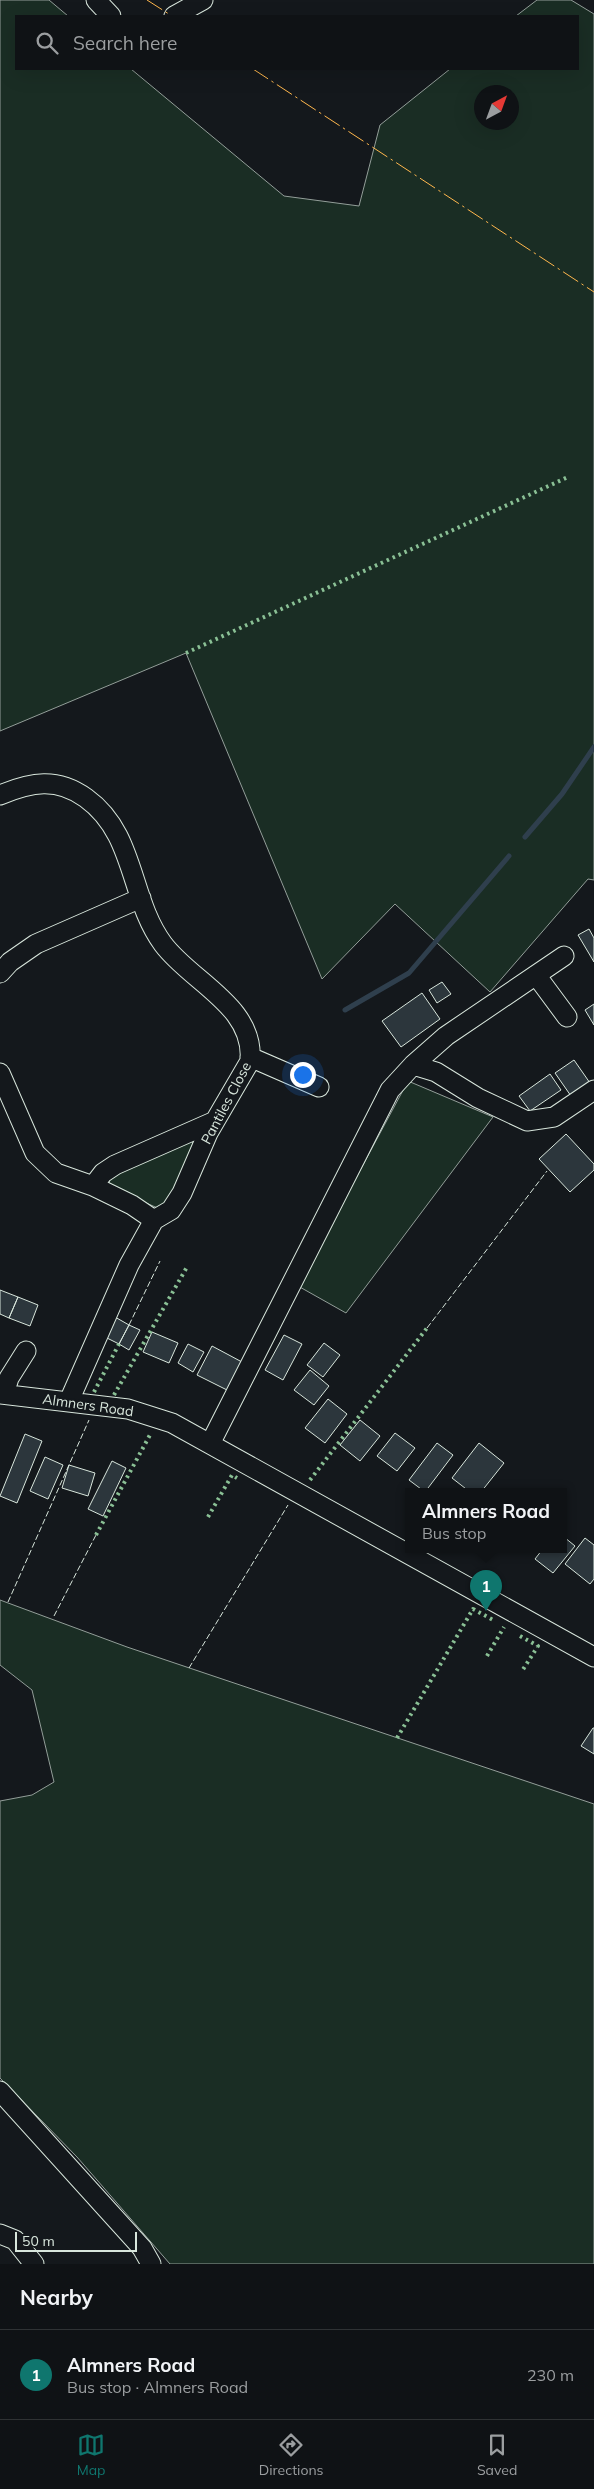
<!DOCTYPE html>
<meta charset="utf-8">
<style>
body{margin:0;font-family:Mulish,sans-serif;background:#181b1e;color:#f1f3f6}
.compass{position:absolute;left:474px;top:85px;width:45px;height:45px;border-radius:50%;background:#0f1215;box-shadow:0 5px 20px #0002;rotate:41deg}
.scale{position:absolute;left:15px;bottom:12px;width:122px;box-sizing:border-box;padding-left:5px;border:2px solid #d8e6dc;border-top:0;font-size:14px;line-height:18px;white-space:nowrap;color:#d8e6dc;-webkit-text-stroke:4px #14181c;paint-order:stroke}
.you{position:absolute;left:302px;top:1074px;width:18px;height:18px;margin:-12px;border:4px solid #fff;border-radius:50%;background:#1a73e8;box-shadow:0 0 0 8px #1a73e833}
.badge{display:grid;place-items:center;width:32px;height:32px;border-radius:50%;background:#0f766e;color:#fff;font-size:16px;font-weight:700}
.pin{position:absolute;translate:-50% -41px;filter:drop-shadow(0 1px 2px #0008)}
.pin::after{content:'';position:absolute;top:26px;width:18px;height:15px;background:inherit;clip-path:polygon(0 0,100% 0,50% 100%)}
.popup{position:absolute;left:405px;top:1488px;width:162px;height:65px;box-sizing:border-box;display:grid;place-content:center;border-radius:0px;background:#0f1215;filter:drop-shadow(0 1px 4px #0005);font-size:16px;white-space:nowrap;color:#9b9ea0}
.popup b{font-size:19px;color:#f1f3f6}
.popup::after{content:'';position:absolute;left:50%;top:100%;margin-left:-10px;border:10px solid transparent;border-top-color:#0f1215}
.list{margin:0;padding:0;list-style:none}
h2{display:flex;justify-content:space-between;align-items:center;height:65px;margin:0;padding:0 20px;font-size:21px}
h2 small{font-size:16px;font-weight:400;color:#9b9ea0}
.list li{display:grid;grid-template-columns:32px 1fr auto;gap:15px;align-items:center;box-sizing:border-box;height:90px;padding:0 20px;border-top:1px solid #2f3234}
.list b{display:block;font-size:19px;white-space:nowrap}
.list p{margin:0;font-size:16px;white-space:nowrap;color:#9b9ea0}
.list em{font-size:16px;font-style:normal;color:#9b9ea0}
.icon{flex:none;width:28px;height:28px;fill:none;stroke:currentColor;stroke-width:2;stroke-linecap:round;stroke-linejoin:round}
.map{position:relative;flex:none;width:594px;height:2264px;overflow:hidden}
.search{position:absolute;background:#0f1215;box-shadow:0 5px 20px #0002;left:15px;right:15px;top:15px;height:55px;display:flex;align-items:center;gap:12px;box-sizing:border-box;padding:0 18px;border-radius:0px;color:#9b9ea0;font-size:19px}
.sheet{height:155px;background:#0f1215}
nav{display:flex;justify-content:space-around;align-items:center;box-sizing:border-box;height:70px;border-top:1px solid #2f3234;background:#0f1215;font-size:14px;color:#9b9ea0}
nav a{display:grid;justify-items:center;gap:2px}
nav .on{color:#0f766e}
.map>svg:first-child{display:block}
</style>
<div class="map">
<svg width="594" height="2264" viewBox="0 0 594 2264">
<rect width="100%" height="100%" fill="#14181c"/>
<!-- green -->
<path fill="#1a2d24" stroke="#939e99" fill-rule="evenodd" d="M0,0H49L68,16H16V69H131L284,196L359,206L380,125L450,69H578V16H516L537,0H571L594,14V880L588,879L490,992L395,904L322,979L186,653L0,731ZM482,92H512V122H482Z
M408,1081L493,1117L346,1313L298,1286Z
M200,1133L172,1199L160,1209L116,1190L109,1183L110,1178Z
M0,1600L127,1647L594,1804V2264H170L77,2157L0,2078V1801L32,1795L54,1782L32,1690L0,1665Z"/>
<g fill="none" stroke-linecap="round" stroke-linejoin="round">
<!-- stream -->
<path stroke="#2f3f4d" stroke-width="5" d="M525,837L562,794L594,747
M345,1010L409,973L509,856"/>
</g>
<!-- building -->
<path fill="#2c363c" stroke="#d8e6dc" d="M589,929L594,938V962L578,935Z
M442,982L451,994L437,1003L429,990Z
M422,993L440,1019L401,1047L382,1021Z
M594,1004V1025L585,1010Z
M574,1060L590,1083L571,1096L555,1073Z
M550,1074L561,1090L530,1111L519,1096Z
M566,1134L594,1164V1170L570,1192L539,1159Z
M0,1290L18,1297L9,1318L0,1314Z
M18,1297L38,1305L30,1326L9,1318Z
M115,1317L129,1325L119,1344L105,1337Z
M129,1325L140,1330L129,1350L119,1344Z
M152,1332L178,1343L169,1363L143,1352Z
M284,1335L302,1344L283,1380L265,1370Z
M324,1343L340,1355L323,1377L307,1365Z
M188,1344L204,1352L193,1372L178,1363Z
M212,1346L242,1362L227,1390L197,1375Z
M310,1370L329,1386L314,1405L294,1390Z
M328,1399L347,1414L325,1443L305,1428Z
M360,1420L380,1436L360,1461L340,1445Z
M395,1433L415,1448L397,1471L377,1456Z
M25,1434L42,1441L17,1503L0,1496Z
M437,1443L453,1455L425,1492L409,1480Z
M479,1443L504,1463L481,1492H470L452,1478Z
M45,1457L63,1465L48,1499L30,1491Z
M112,1461L126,1468L103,1516L88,1509Z
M69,1465L95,1473L88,1496L62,1488Z
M564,1537L575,1546L553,1573L535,1559L542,1550H564Z
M585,1538L594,1545V1579L590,1584L565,1564Z
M593,1728H594V1754L581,1746Z"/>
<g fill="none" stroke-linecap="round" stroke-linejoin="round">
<!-- minor casing -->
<g stroke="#d8e6dc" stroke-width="21">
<path id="minor" d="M96,0L111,16
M174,16L203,0
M0,795C31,782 57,777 86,798C136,834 129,898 163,944C191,982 255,1006 250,1061L208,1133L182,1193L171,1210L154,1220L129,1265L69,1401
M0,973L10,962L36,944L141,898
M536,975L567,1017
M250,1057L319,1087
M413,1065L436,1072L478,1098L527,1121L554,1117L594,1090
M0,1073L35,1153L56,1173L93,1186L132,1205L154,1220
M93,1186L103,1173L115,1165L215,1121
M0,1394L128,1409L172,1423L594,1657
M4,1394L9,1378L26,1351
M210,1444L390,1090L413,1065L446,1036L564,956
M0,2091L142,2248L151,2264
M0,2234L15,2240L34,2264"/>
</g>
<!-- minor -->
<use href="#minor" stroke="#14181c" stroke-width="19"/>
<!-- hedge -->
<path stroke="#8ac095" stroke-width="4" stroke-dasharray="2.5 4" stroke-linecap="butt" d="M186,653L568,477
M94,1392L119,1344
M114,1395L187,1267
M310,1480L427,1328
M208,1517L232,1475L237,1478
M96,1535L151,1433
M520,1636L538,1646L522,1671
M487,1656L504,1627
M397,1738L473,1609L495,1621"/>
<!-- fence -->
<path stroke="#d8e6dc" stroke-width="1" stroke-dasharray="6 2.5" stroke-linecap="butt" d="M129,1325L160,1261
M427,1328L547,1171
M8,1602L89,1420
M54,1616L96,1535
M189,1668L288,1505"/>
<!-- power -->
<path stroke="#ffb74d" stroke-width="1" stroke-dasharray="18 4 2.5 4" stroke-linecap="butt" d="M147,0L172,16
M253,69L594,292"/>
</g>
<g text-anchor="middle" stroke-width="4" stroke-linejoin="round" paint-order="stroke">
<!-- street labels -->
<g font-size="14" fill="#d8e6dc" stroke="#14181c">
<text transform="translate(226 1103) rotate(-62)" y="5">Pantiles Close</text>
<text transform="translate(88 1405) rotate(8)" y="5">Almners Road</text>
</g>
</g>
</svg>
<svg class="compass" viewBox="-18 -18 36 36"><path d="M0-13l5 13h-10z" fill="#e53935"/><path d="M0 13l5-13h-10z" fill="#9b9ea0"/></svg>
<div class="scale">50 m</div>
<div class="you"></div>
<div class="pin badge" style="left:486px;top:1611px">1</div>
<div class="popup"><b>Almners Road</b>Bus stop</div>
<div class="search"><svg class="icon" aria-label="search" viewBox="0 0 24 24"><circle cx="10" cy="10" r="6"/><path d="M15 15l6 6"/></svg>Search here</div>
</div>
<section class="sheet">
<h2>Nearby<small></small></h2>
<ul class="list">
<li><span class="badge">1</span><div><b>Almners Road</b><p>Bus stop · Almners Road</p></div><em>230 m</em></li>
</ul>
</section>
<nav>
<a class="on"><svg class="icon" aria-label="map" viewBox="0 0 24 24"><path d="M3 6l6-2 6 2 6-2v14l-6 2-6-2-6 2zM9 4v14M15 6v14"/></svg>Map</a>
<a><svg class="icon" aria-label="directions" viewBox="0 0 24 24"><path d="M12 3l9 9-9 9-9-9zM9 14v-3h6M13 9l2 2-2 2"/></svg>Directions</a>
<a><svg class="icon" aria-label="saved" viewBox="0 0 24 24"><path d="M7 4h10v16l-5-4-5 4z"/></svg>Saved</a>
</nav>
